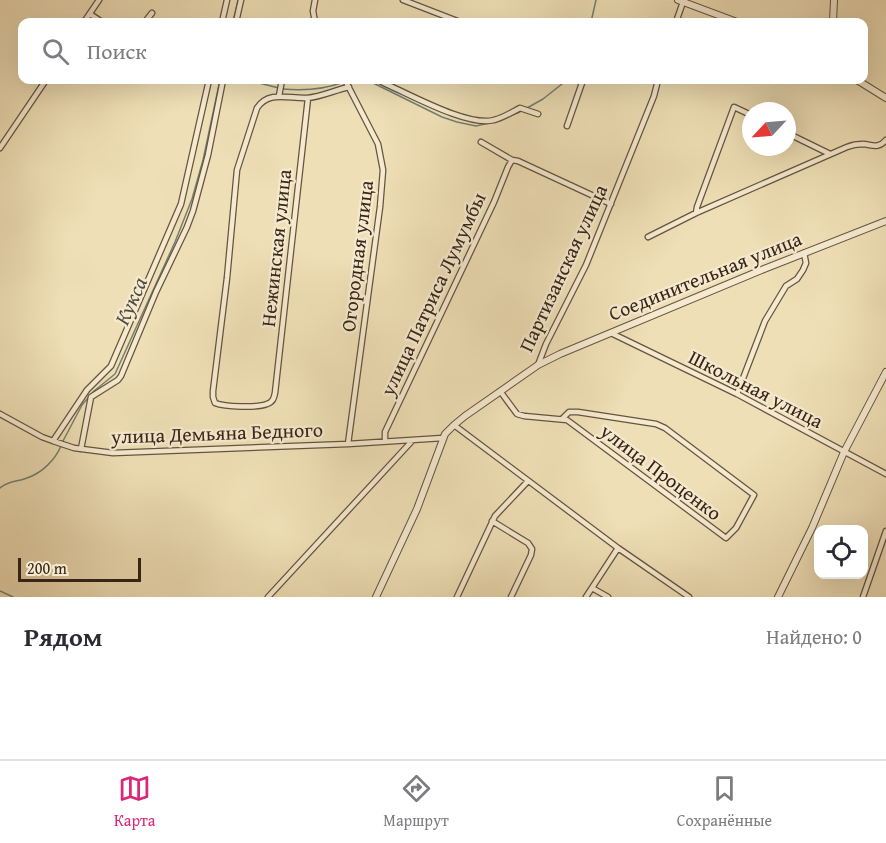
<!DOCTYPE html>
<html lang="ru">
<meta charset="utf-8">
<style>
body{margin:0;font-family:"Gentium Book Plus",serif;background:#f7f7f7;color:#2b2b33}
.controls{position:absolute;right:18px;bottom:18px;display:grid;overflow:hidden;border-radius:12px;box-shadow:0 6px 24px #0002}
.controls button{width:54px;height:54px;display:grid;place-items:center;padding:0;border:0;border-bottom:2px solid #e1e1e2;background:#fff;color:#2b2b33;font:30px sans-serif}
.compass{position:absolute;left:742px;top:102px;width:54px;height:54px;border-radius:50%;background:#fff;box-shadow:0 6px 24px #0002;rotate:244deg}
.scale{position:absolute;left:18px;bottom:15px;width:123px;box-sizing:border-box;padding-left:6px;border:3px solid #372616;border-top:0;font-size:16px;line-height:21px;white-space:nowrap;color:#372616;-webkit-text-stroke:4px #f5ead0;paint-order:stroke}
.list{margin:0;padding:0;list-style:none}
h2{display:flex;justify-content:space-between;align-items:center;height:78px;margin:0;padding:0 24px;font-size:26px}
h2 small{font-size:20px;font-weight:400;color:#7c7c81}
.icon{flex:none;width:33px;height:33px;fill:none;stroke:currentColor;stroke-width:2;stroke-linecap:round;stroke-linejoin:round}
.map{position:relative;flex:none;width:886px;height:597px;overflow:hidden}
.search{position:absolute;background:#fff;box-shadow:0 6px 24px #0002;left:18px;right:18px;top:18px;height:66px;display:flex;align-items:center;gap:15px;box-sizing:border-box;padding:0 21px;border-radius:12px;color:#7c7c81;font-size:22px}
.sheet{height:162px;background:#fff}
nav{display:flex;justify-content:space-around;align-items:center;box-sizing:border-box;height:84px;border-top:2px solid #e1e1e2;background:#fff;font-size:16px;color:#7c7c81}
nav a{display:grid;justify-items:center;gap:3px}
nav .on{color:#db2777}
.map>svg:first-child{display:block}
</style>
<div class="map">
<svg width="886" height="597" viewBox="0 0 886 597">
<rect width="100%" height="100%" fill="#efdfb6"/>
<filter id="stains"><feTurbulence type="fractalNoise" baseFrequency=".00333" numOctaves="4"/><feColorMatrix values="0 0 0 0 .2 0 0 0 0 .09 0 0 0 0 .02 0 0 0 .5 -.17"/></filter>
<radialGradient id="worn" r=".72"><stop offset=".6" stop-color="#630" stop-opacity="0"/><stop offset="1" stop-color="#630" stop-opacity=".3"/></radialGradient>
<g fill="none" stroke-linecap="round" stroke-linejoin="round">
<!-- stream -->
<path stroke="#728074" stroke-width="1.5" d="M233,22L238,0
M591,22L596,0
M236,80L259,83L279,88
M367,80L442,117L457,122L476,126L498,121L520,112
M283,89C303,91 325,89 344,82
M527,108L543,99L567,80
M63,441L82,405L94,391L115,374L175,242L192,199L203,160L220,80
M0,488C12,479 15,483 27,478C42,473 55,460 61,446
M0,591L13,597"/>
<!-- minor casing -->
<g stroke="#65543e" stroke-width="7">
<path id="minor" d="M403,0L460,22
M90,14L102,22
M84,22L99,0
M145,22L152,13
M222,22L227,0
M236,22L241,0
M315,22L313,11L315,0
M676,22L683,2
M345,80L378,144L383,170L380,207L348,444
M378,80L388,85C413,96 469,127 494,120C503,118 512,112 520,108L538,114
M279,96L282,80
M308,98L275,393C274,398 273,402 267,404C257,408 225,407 215,403L213,397V391L227,278L237,170L257,108C269,90 289,99 307,98C321,97 335,90 349,87
M567,126L583,80
M787,133L830,154
M481,142L512,160L518,161L611,204
M0,148L46,80
M696,213L697,207L734,107L751,115
M648,237L696,213L847,147C852,145 858,144 863,144C873,145 878,149 886,140
M611,333L737,394L886,474
M538,365L546,344L586,265L654,96L658,80
M500,391L517,414L524,416L567,420L726,538L736,528L754,495L665,428L656,424L578,412H569L562,419
M737,394L765,321L786,286L797,279L803,270L806,263L804,253
M0,414L42,437L53,441L74,448L113,453L348,444L443,438
M454,425L618,548L689,597
M53,441L87,390L111,366L181,204L209,80
M385,441V432L494,202L508,167L512,160
M81,449L91,397L118,380L121,376L156,292L187,227L193,211L208,155L223,80
M492,521L528,543L532,549L531,555L511,597
M592,588L608,597
M268,597L412,441
M457,597L495,516L528,481
M586,597L618,548
M863,597L886,531"/>
</g>
<!-- tertiary casing -->
<g stroke="#65543e" stroke-width="8">
<path id="tertiary" d="M678,0L737,22
M833,22L834,0
M857,80L886,98
M376,597L417,509L445,434L454,425L465,416L538,365L560,354L764,269L886,221
M778,597L812,528L844,452L886,372"/>
</g>
<!-- minor -->
<use href="#minor" stroke="#f5ead0" stroke-width="4.5"/>
<!-- tertiary -->
<use href="#tertiary" stroke="#f5ead0" stroke-width="6"/>
</g>
<g text-anchor="middle" stroke-width="4.5" stroke-linejoin="round" paint-order="stroke">
<!-- street labels -->
<g font-size="20" fill="#372616" stroke="#f5ead0">
<text transform="translate(276 248) rotate(-84)" y="7">Нежинская улица</text>
<text transform="translate(357 256) rotate(-83)" y="7">Огородная улица</text>
<text transform="translate(563 268) rotate(-65)" y="7">Партизанская улица</text>
<text transform="translate(705 276) rotate(-22)" y="7">Соединительная улица</text>
<text transform="translate(433 294) rotate(-65)" y="7">улица Патриса Лумумбы</text>
<text transform="translate(756 389) rotate(27)" y="7">Школьная улица</text>
<text transform="translate(217 433) rotate(-2)" y="7">улица Демьяна Бедного</text>
<text transform="translate(661 472) rotate(37)" y="7">улица Проценко</text>
</g>
<!-- water labels -->
<g font-size="21" font-style="italic" fill="#504c3d" stroke="#f5ead0">
<text transform="translate(131 301) rotate(-66)" y="7">Кукса</text>
</g>
</g>
<rect width="100%" height="100%" filter="url(#stains)"/>
<rect width="100%" height="100%" fill="url(#worn)"/>
</svg>
<div class="controls">
<button><svg class="icon" aria-label="locate" viewBox="0 0 24 24"><circle cx="12" cy="12" r="6"/><path d="M12 2v4M12 18v4M2 12h4M18 12h4"/></svg></button>
</div>
<svg class="compass" viewBox="-18 -18 36 36"><path d="M0-13l5 13h-10z" fill="#e53935"/><path d="M0 13l5-13h-10z" fill="#7c7c81"/></svg>
<div class="scale">200 m</div>
<div class="search"><svg class="icon" aria-label="search" viewBox="0 0 24 24"><circle cx="10" cy="10" r="6"/><path d="M15 15l6 6"/></svg>Поиск</div>
</div>
<section class="sheet">
<h2>Рядом<small>Найдено: 0</small></h2>
<ul class="list">
</ul>
</section>
<nav>
<a class="on"><svg class="icon" aria-label="map" viewBox="0 0 24 24"><path d="M3 6l6-2 6 2 6-2v14l-6 2-6-2-6 2zM9 4v14M15 6v14"/></svg>Карта</a>
<a><svg class="icon" aria-label="directions" viewBox="0 0 24 24"><path d="M12 3l9 9-9 9-9-9zM9 14v-3h6M13 9l2 2-2 2"/></svg>Маршрут</a>
<a><svg class="icon" aria-label="saved" viewBox="0 0 24 24"><path d="M7 4h10v16l-5-4-5 4z"/></svg>Сохранённые</a>
</nav>
